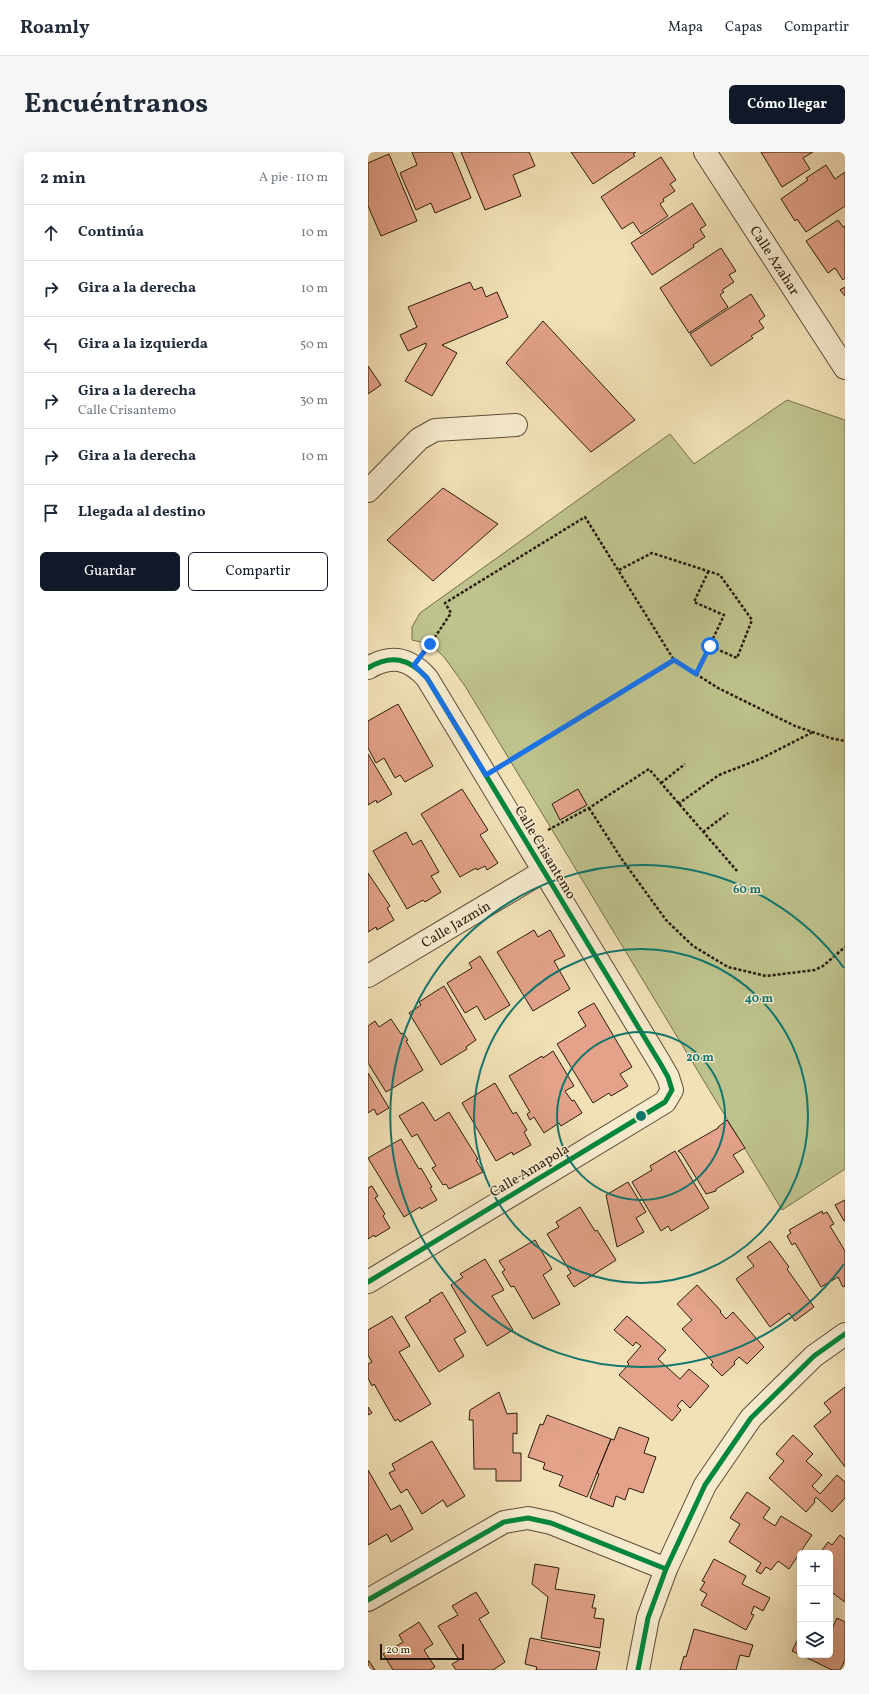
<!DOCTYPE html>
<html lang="es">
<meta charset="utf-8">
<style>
body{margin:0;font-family:Vollkorn,serif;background:#f6f6f7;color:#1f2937}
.controls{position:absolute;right:12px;bottom:12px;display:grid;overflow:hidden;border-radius:6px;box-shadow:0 4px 16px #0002}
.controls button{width:36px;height:36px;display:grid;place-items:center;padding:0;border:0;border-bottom:1px solid #e0e1e3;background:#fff;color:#1f2937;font:20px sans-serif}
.scale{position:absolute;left:12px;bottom:10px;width:84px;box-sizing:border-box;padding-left:4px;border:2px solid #2b1c0e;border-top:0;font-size:11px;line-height:14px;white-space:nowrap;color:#2b1c0e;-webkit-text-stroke:3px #f7ecd0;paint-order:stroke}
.stop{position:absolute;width:12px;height:12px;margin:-9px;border:3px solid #1a73e8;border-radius:50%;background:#fff}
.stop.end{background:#1a73e8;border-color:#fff;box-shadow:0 1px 4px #0008}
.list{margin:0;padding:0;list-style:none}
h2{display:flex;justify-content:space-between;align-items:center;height:52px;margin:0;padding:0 16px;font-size:17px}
h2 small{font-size:13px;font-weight:400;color:#747a83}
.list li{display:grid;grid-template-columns:26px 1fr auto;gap:12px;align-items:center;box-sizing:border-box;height:56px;padding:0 16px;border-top:1px solid #e0e1e3}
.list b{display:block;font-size:15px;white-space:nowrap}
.list p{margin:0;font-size:13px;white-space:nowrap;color:#747a83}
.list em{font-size:13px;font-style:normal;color:#747a83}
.actions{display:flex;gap:8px;padding:12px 16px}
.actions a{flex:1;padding:9px 0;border:1px solid #111827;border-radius:6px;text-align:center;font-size:14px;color:#111827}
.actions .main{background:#111827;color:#fff}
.icon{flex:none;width:22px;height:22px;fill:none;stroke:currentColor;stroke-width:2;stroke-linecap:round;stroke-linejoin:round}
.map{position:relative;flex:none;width:477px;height:1518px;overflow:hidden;border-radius:6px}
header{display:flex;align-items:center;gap:24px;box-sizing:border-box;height:56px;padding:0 20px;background:#fff;border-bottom:1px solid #e0e1e3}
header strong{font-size:19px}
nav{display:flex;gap:22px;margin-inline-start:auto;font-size:14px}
.intro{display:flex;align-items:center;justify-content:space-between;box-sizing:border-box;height:96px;padding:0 24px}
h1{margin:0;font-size:28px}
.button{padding:10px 18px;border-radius:6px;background:#111827;color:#fff;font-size:14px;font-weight:700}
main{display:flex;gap:24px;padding:0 24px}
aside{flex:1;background:#fff;border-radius:6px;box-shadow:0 4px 16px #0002}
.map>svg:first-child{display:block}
</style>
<header>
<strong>Roamly</strong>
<nav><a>Mapa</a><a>Capas</a><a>Compartir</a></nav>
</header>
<div class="intro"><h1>Encuéntranos</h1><a class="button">Cómo llegar</a></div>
<main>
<aside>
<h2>2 min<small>A pie · 110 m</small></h2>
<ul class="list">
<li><svg class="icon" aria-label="ahead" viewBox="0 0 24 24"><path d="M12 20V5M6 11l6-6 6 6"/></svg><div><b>Continúa</b></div><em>10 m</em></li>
<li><svg class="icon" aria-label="right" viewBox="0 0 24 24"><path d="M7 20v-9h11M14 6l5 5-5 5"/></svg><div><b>Gira a la derecha</b></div><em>10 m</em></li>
<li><svg class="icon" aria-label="left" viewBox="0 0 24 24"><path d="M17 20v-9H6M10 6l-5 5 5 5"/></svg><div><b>Gira a la izquierda</b></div><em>50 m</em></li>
<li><svg class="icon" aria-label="right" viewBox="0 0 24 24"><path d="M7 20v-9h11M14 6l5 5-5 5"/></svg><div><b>Gira a la derecha</b><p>Calle Crisantemo</p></div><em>30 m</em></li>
<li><svg class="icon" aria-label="right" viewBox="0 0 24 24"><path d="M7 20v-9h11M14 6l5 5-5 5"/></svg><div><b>Gira a la derecha</b></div><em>10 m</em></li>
<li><svg class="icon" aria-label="arrive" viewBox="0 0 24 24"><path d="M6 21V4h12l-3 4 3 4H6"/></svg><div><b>Llegada al destino</b></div></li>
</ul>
<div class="actions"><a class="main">Guardar</a><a>Compartir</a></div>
</aside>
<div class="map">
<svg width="477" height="1518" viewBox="0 0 477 1518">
<rect width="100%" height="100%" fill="#f2e1b7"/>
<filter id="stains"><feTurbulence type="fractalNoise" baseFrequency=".005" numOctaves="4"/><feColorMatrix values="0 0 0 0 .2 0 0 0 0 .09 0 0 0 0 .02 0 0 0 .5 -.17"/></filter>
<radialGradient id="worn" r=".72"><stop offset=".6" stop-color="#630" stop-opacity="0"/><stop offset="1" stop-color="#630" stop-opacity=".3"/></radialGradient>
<!-- green -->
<path fill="#bec28c" stroke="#746f4d" d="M419,248L477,268V1017L414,1058L97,534L76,505L62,492L44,488V475L52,461L302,282L326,312Z"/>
<!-- building -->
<path fill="#e3a289" stroke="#2b1c0e" d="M44,0H84L103,46L67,61L63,51L48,58L32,21L49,13Z
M93,0H161L167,14L145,23L153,44L117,58Z
M203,0H268L265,2L267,4L225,32Z
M393,0H445L435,6L442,17L414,35Z
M21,2L49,69L13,84L0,54V11Z
M293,5L308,28L302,32L307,39L295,47L296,49L292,52L300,64L273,82L265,70L254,77L233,45Z
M458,13L467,27L477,20V54L438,80L429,67L427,69L413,47L440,28L438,26Z
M324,51L338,73L332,77L337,85L325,93L326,95L284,123L263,91Z
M470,68L475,75L477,74V126L475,128L467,116L460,121L438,89Z
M353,96L368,119L361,123L366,130L354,138L356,140L352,143L360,155L321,181L292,136Z
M102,130L106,138L114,135L118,145L129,140L140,165L74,193L89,201L64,244L37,229L58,194V191L40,199L32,183L49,175L40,155Z
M477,135V144L472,138Z
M383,142L397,164L391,169L396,176L383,184L385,186L343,214L322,182Z
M175,169L267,268L223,300L138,211Z
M0,214L13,233L0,242Z
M75,336L130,372L65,429L19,388Z
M30,552L65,614L37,630L32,623L27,626L16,606L8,611L0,596V569Z
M0,602L24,642L9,651L8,648L0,653Z
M94,637L120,678L112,683L130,711L119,718L117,714L109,718L108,716L92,725L53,662Z
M210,637L219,653L192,668L184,652Z
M38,680L45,693L53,688L71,720L63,724L73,740L57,750L55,748L39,757L5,699Z
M0,721L22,754L19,756L26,768L9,778L8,775L0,780Z
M166,778L170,785L182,778L197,804L186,809L202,837L165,859L129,800Z
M112,804L142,853L117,868L109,854L97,861L79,831L104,816L101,811Z
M76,834L108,888L98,895L99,897L73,913L41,861L53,853L51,850Z
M226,851L264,915L252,922L260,934L243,944L241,941L225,951L189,892L218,874L210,860Z
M23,867L33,882L35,881L40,888L38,889L55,918L18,940L0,911V874L7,869L11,875Z
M185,899L206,934L197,939L204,949L206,948L214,961L193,974L191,971L176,981L166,965L162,968L159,962L162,960L141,924L174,904L175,906Z
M0,921L21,956L9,963L6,957L0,961Z
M127,931L145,962L148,960L159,978L156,980L163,993L145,1003L144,1000L128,1009L94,951Z
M55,950L67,969L81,960L110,1007L108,1008L115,1020L81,1037L78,1032L75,1033L64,1016L68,1014L49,982L44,985L31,964Z
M359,968L377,996L365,1003L376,1020L348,1037V1039L338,1042L313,1001L310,999L350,976V975Z
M33,987L51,1017L53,1016L64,1035L62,1036L69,1048L53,1057L52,1055L36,1065L0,1006Z
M307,999L341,1056L303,1079L300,1074L293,1079L264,1030L284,1018L282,1014Z
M260,1030L278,1060L268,1066L276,1080L249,1095L238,1043Z
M4,1034L10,1044L7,1046L17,1062L15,1064L22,1076L7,1085L6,1083L0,1087V1036Z
M477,1048V1069H476L467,1053Z
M212,1055L227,1079L229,1078L248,1108L206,1135L199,1124L203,1121L179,1082L191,1075L188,1070Z
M454,1059L455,1062L459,1060L466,1072L462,1074L477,1099V1134L475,1135L470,1125L453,1135L427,1091L424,1093L419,1084L423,1081L421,1078Z
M167,1088L184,1117L175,1123L192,1152L165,1167L146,1134L143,1135L134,1120L137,1118L131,1109Z
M402,1089L421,1115L419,1117L446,1155L427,1169L421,1161L402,1175L368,1127L386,1114L379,1105Z
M117,1107L136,1138L124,1144L145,1178L119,1194L83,1133L95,1125L92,1122Z
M329,1133L353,1159L352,1160L358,1167L365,1160L396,1195L379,1212L371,1205L366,1210L367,1212L354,1224L343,1213L345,1210L314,1177L324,1168L309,1152Z
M74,1140L98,1180L86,1187L96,1204L71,1220L37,1165L63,1149L61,1148Z
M24,1164L42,1194L31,1200L63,1252L32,1270L30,1267L27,1269L6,1232L4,1234L0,1226V1212L4,1210L0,1203V1178Z
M259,1164L298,1198L290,1207L312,1227L321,1217L341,1234L322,1256L314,1248L309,1254L313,1258L304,1269L251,1223L261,1212L259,1210L273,1194L268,1190L265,1194L246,1178Z
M477,1235V1315L446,1274L463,1260L456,1251Z
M131,1240L139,1262L149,1261V1282L145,1281V1301H153V1329H128V1317H106L105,1268H101L102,1258Z
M0,1255L4,1261L0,1263Z
M179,1263L243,1287L219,1345L191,1334L195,1324L175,1317L177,1311L160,1305L172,1272L175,1273Z
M251,1275L281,1286L276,1301L288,1305L275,1341L261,1336L257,1348L248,1344L245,1355L222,1346L231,1322L229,1321L243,1287L246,1288Z
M425,1283L445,1302L438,1309L454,1323L444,1334L452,1342L469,1323L477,1330V1346L464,1360L448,1345L446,1348L447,1350L438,1360L401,1326L416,1309L408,1302Z
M64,1289L97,1344L79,1355L75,1348L54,1362L39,1337L33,1341L21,1321L27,1318L24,1312Z
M0,1318L23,1358L32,1353L45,1377L23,1390L19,1382L0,1393Z
M379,1340L402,1356L395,1366L407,1374L413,1364L444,1383L421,1417L410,1409L403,1418L398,1415L393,1422L388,1419L393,1411L361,1390L372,1372L362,1366Z
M472,1383L477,1387V1450L462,1439V1401H452L460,1390L464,1393Z
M346,1407L378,1424L374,1432L402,1446L395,1459L386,1454L383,1462L386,1463L378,1478L333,1453L339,1442L332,1438L337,1430L334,1429Z
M167,1412L191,1416L187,1437L227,1443L224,1456H228L226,1466L236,1467L232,1496L173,1486L180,1445L164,1432Z
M108,1440L121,1461L111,1467L137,1510L125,1518H88L84,1512L91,1508L70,1474L90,1463L84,1454Z
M469,1466L477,1470V1508L472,1518H464L433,1503H462V1476L464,1477Z
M51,1470L65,1492L56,1498L67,1515L62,1518H25L15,1502L35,1490L31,1483Z
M326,1477L385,1493L381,1505L372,1503L368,1518H312L316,1504L318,1505Z
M432,1483V1503L424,1499Z
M162,1486L232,1500L228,1518H168L169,1515L157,1512Z
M0,1509H1L7,1518H0Z"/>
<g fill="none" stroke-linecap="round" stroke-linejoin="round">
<!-- minor casing -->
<g stroke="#5d4d38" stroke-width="24">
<g id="minor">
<path id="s1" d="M337,0L477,216"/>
<path d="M0,339L51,287L67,278L148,273"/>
<path d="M0,516C23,502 41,506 59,526L292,911L300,925L304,938L297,950L0,1130"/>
<path id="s2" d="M0,824L176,719"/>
<path d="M0,1448L136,1370L160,1366L183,1371L298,1417"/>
<path d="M270,1518L280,1466L298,1417L337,1333L383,1266L446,1204L477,1182"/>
</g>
</g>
<!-- path -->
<path stroke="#2b1c0e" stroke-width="2.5" stroke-dasharray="3 2" stroke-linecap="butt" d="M251,418L284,401L352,423L384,468L369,506L342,494
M61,494L83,461L77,451L217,365L306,508L350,536L427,574L462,586L477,589
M328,523L356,463L326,450L341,418
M139,610L306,508
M293,631L317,612
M310,652L351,623L392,607L445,580
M221,656L253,706L298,768L325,794L360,815L398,824L447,818L455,814L477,795
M180,678L221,656L281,617L369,719
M335,680L360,661"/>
<!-- minor -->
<use href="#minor" stroke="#f7ecd0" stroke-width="22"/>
<!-- cycleway casing -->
<g stroke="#f7ecd0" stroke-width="8">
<path id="cycleway" d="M0,516C23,502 41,506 59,526L292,911L300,925L304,938L297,950L0,1130
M0,1448L136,1370L160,1366L183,1371L298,1417
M270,1518L280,1466L298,1417L337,1333L383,1266L446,1204L477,1182"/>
</g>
<!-- cycleway -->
<use href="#cycleway" stroke="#00873e" stroke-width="5"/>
</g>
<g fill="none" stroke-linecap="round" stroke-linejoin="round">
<!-- route -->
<path stroke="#1a73e8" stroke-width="5" d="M62,492L46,513L59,526L118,623L306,508L328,522L342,494"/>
</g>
<!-- distance rings -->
<g fill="none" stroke="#0f766e" stroke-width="2">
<circle cx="273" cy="964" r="84"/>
<circle cx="273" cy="964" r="167"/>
<path d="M476 1112A251 251 0 1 1 476 816"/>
</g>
<g text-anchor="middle" stroke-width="3" stroke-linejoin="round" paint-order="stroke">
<!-- street labels -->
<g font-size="14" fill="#2b1c0e" stroke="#f7ecd0">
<text dy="5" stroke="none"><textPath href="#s1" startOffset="129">Calle Azahar</textPath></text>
<text transform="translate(178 700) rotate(59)" y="5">Calle Crisantemo</text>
<text dy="5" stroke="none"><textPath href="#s2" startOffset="102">Calle Jazmín</textPath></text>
<text transform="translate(161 1018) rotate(-31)" y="5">Calle Amapola</text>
</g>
</g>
<circle cx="273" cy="964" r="6" fill="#0f766e" stroke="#f7ecd0" stroke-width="2"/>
<g font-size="12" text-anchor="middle" font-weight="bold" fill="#0f766e" stroke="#f7ecd0" stroke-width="3" stroke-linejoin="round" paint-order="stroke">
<text x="379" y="741">60 m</text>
<text x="391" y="850">40 m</text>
<text x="332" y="909">20 m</text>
</g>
<rect width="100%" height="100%" filter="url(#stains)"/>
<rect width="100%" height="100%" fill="url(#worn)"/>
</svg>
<div class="controls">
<button>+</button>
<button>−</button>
<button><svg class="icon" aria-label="layers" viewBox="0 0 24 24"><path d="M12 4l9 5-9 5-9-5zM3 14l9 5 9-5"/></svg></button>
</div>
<div class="scale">20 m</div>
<div class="stop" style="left:342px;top:494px"></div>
<div class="stop end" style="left:62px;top:492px"></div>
</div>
</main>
